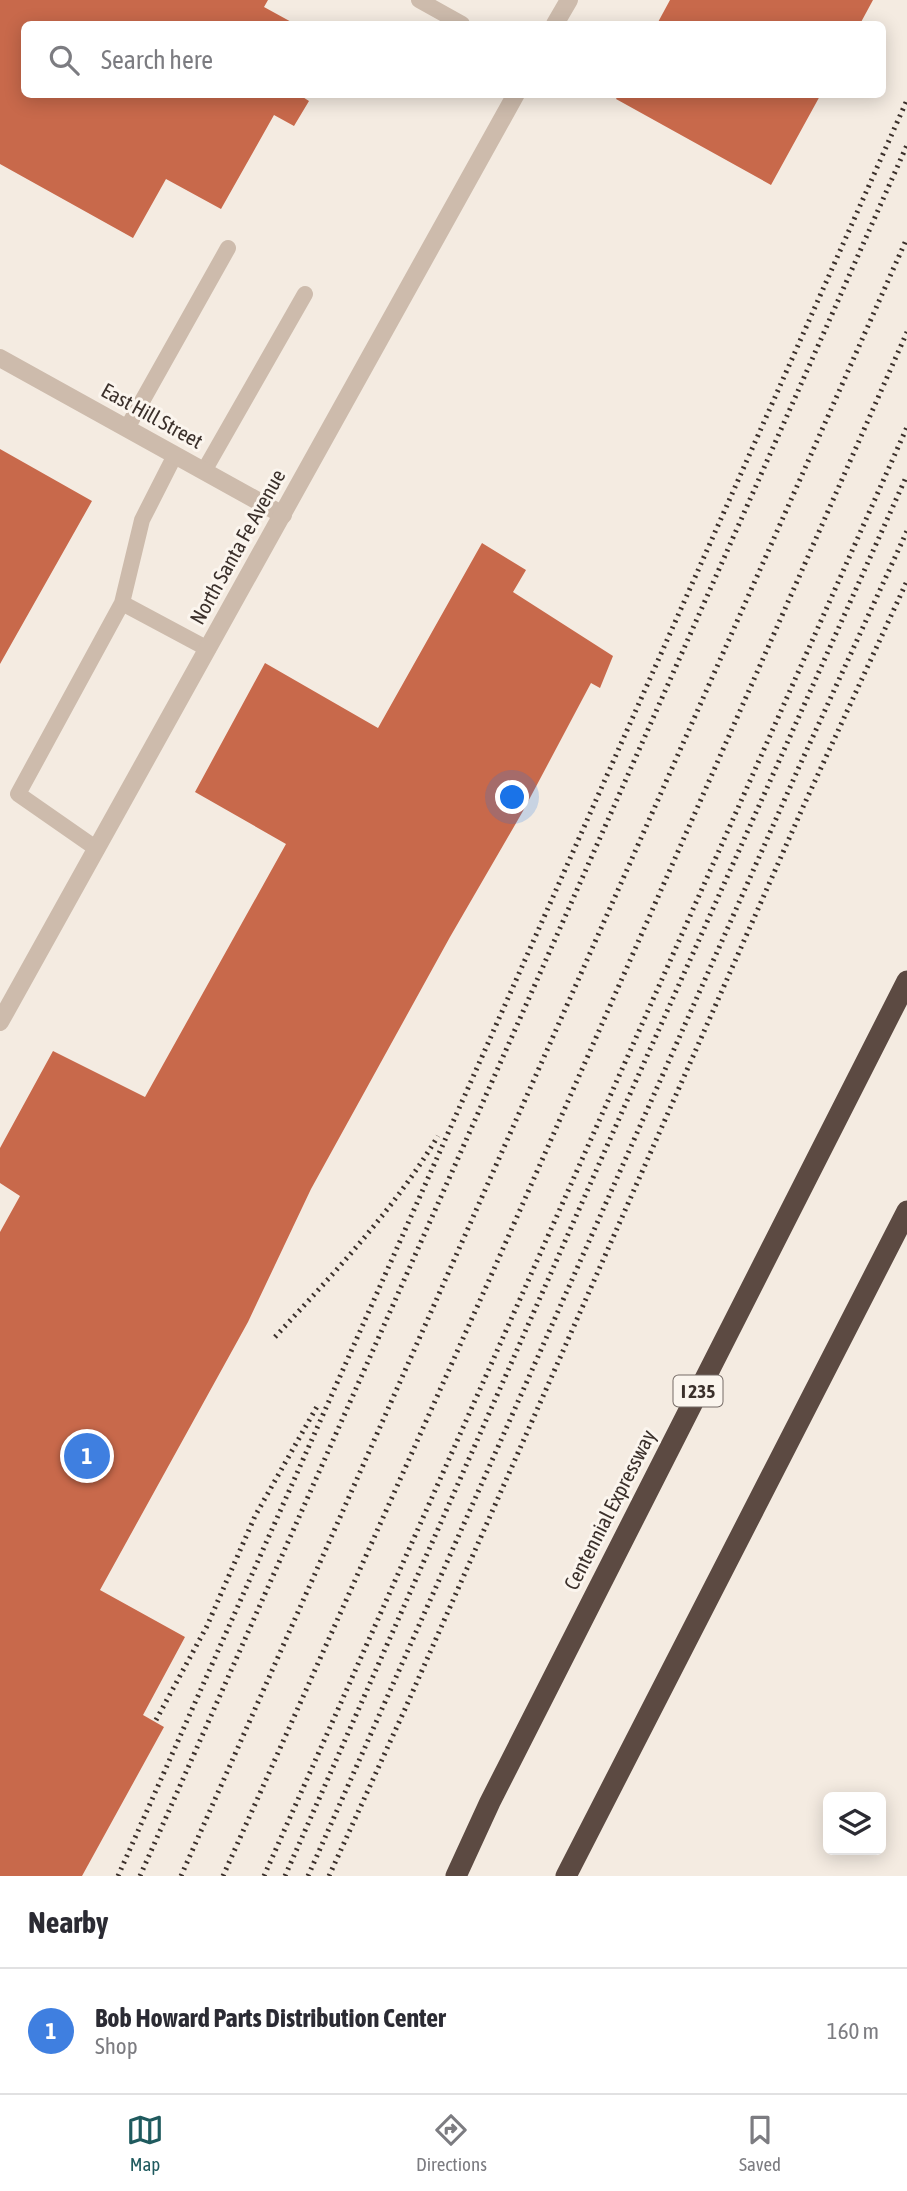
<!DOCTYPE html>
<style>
body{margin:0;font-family:"Asap Condensed",sans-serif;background:#f2f2f3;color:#2b2b33}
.controls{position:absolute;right:21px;bottom:21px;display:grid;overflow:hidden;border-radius:10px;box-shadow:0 4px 18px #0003}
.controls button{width:63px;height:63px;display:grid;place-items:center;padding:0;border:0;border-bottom:2px solid #e1e1e2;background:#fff;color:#2b2b33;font:35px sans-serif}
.you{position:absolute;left:513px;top:798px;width:24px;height:24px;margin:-18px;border:5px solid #fff;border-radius:50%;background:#1a73e8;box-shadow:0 0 0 10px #1a73e833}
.badge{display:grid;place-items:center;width:46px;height:46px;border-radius:50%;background:#1f5a5e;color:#fff;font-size:23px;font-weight:700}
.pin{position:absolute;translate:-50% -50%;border:4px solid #fff;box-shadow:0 2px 7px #0006}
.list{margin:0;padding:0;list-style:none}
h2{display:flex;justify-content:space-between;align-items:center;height:91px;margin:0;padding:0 28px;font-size:30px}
h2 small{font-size:23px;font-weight:400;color:#7c7c81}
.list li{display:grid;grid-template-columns:46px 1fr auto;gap:21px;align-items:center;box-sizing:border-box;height:126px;padding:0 28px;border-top:2px solid #e1e1e2}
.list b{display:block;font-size:26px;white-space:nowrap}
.list p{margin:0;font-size:23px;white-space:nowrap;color:#7c7c81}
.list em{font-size:23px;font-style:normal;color:#7c7c81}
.icon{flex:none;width:38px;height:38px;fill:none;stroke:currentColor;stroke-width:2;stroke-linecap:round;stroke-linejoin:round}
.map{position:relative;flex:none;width:907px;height:1876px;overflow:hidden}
.search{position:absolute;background:#fff;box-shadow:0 4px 18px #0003;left:21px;right:21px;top:21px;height:77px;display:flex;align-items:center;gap:18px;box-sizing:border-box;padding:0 24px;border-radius:10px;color:#7c7c81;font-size:26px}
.sheet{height:217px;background:#fff}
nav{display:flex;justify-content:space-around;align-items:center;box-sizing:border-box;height:98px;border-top:2px solid #e1e1e2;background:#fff;font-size:19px;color:#7c7c81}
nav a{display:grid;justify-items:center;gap:4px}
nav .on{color:#1f5a5e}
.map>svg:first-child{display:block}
</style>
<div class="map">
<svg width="907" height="1876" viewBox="0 0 907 1876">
<rect width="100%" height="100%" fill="#f4ebe1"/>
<!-- building -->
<path fill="#c8694b" d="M0,0H268L264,7L295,24H24V94H298L309,101L294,126L274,115L221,209L166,179L133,238L0,164Z
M670,0H873L860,24H657Z
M619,94H821L771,185L616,99Z
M0,449L92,501L0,664Z
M482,543L526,570L513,592L613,656L600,688L591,683L523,811L450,937L311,1189L248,1322L100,1590L185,1637L143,1715L164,1727L82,1876H0V1232L20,1196L0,1183V1148L53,1051L145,1097L286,844L195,792L265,663L378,728Z"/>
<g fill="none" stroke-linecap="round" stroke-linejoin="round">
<!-- service -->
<path stroke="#cdbbac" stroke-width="16" d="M419,0L462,24
M127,428L228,248
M204,471L305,294
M122,603L142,520L175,455
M97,849L18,794L122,603L208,649"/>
<!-- minor -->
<path stroke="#cdbbac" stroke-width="18" d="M0,358L283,515"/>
<!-- tertiary -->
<path stroke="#cdbbac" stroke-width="18" d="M555,24L569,0
M0,1022L516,94"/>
<!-- motorway -->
<path stroke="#5c4a42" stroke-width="21" d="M456,1876L490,1802L907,981
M566,1876L907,1211"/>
<!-- rail -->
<path stroke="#3b302b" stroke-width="5" stroke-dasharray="2 5" stroke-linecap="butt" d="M275,1337C334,1273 393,1211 438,1136
M156,1720L207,1626L255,1516L319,1403
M118,1876L907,100
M140,1876L907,145
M181,1876L907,238
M223,1876L494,1269L907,332
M264,1876L907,427
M285,1876L622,1112L907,475
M308,1876L799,767L907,531
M329,1876L405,1709L803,807L907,581"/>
</g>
<g text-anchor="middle" stroke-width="6" stroke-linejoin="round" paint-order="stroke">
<!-- shield labels -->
<rect fill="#fbf5ee" stroke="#756b66" stroke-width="2" x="673.5" y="1375.5" width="49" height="31" rx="5"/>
<g font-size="19" font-weight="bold" fill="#3b302b">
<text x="698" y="1398">I 235</text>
</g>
<!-- street labels -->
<g font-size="21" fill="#3b302b" stroke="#fbf5ee">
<text transform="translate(152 416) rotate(29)" y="7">East Hill Street</text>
<text transform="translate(238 547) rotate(-61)" y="7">North Santa Fe Avenue</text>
<text transform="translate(610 1510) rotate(-63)" y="7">Centennial Expressway</text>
</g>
</g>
</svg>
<div class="controls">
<button><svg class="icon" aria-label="layers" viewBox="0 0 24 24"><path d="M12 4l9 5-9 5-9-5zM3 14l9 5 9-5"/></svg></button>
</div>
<div class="you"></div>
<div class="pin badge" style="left:87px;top:1456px;background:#3f7fe0">1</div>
<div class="search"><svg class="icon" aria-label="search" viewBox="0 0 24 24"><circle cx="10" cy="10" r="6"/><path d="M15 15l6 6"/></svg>Search here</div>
</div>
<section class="sheet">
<h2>Nearby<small></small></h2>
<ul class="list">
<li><span class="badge" style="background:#3f7fe0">1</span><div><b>Bob Howard Parts Distribution Center</b><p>Shop</p></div><em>160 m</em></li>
</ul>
</section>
<nav>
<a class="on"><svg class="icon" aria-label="map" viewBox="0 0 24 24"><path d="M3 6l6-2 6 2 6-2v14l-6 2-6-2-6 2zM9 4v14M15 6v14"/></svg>Map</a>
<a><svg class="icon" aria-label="directions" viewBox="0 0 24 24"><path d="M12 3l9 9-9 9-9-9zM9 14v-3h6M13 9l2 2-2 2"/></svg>Directions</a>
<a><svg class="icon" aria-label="saved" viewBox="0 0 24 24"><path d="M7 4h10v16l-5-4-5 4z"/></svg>Saved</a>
</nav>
